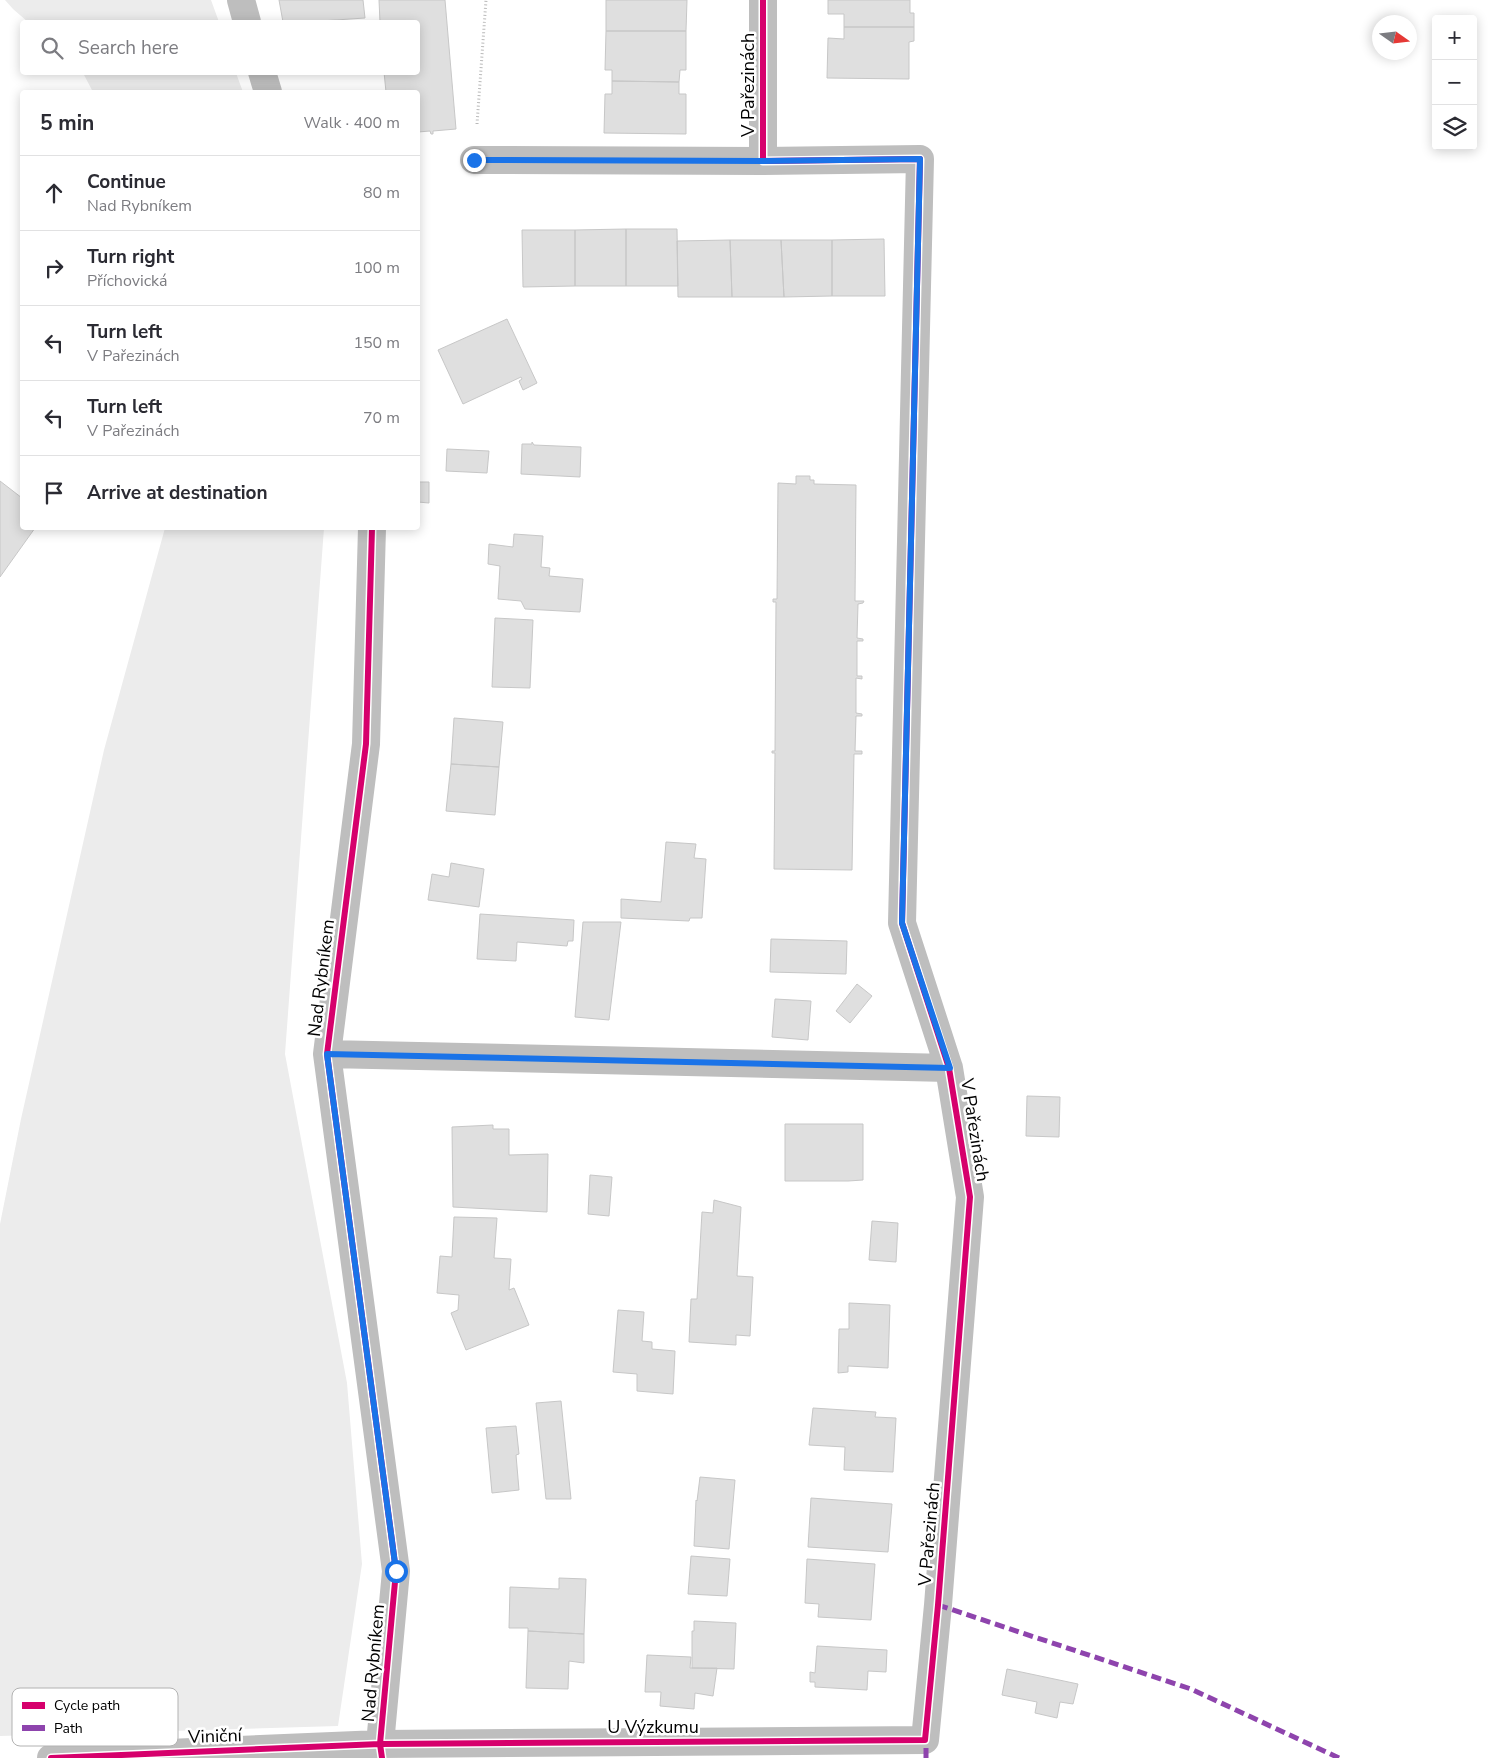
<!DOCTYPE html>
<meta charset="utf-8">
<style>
body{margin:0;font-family:"Nunito Sans",sans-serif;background:#f7f7f7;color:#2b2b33}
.controls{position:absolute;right:15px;top:15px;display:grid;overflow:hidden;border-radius:5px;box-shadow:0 2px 12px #0003}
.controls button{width:45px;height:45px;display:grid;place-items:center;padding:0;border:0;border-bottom:1px solid #e1e1e2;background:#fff;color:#2b2b33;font:25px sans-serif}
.compass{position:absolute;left:1372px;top:15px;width:45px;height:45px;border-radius:50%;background:#fff;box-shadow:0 2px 12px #0003;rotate:104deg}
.stop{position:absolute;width:15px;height:15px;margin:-11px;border:4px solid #1a73e8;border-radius:50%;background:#fff}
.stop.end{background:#1a73e8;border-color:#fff;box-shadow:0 1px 5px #0008}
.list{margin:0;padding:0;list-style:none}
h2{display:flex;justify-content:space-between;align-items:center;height:65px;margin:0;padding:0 20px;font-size:21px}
h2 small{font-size:16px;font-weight:400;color:#7c7c81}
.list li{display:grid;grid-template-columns:32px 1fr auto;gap:15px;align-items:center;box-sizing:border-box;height:75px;padding:0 20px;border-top:1px solid #e1e1e2}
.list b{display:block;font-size:19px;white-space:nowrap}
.list p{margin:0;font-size:16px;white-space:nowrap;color:#7c7c81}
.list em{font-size:16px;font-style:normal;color:#7c7c81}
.icon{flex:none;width:28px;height:28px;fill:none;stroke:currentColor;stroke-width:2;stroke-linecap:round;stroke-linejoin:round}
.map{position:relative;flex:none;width:1492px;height:1758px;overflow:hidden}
.search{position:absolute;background:#fff;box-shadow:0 2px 12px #0003;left:20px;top:20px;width:400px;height:55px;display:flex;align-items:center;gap:12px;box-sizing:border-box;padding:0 18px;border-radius:5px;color:#7c7c81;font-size:19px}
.panel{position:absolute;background:#fff;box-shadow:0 2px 12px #0003;left:20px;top:90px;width:400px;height:440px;border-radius:5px}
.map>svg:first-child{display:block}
</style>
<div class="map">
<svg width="1492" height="1758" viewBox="0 0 1492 1758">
<rect width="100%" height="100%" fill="#fff"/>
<!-- green -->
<path fill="#ececec" d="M5,0H211L219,22H28L13,9Z
M83,73H236L243,92H93Z
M165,528H324L285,1054L347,1383L362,1564L338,1726L0,1736V1224L21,1119L104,750Z"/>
<!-- building -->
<path fill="#dfdfdf" stroke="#c7c7c7" d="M279,0H363L365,18L306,22H283Z
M379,0H445L456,129L433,131V134H431L430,131L418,132V92H386L384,72H418V22H380Z
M606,0H687L686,31H606Z
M828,0H910V13H914V27H844V14H828Z
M844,27H914V41L909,42V79L827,78L828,38L844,39Z
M606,31H686V70H680L679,82L612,81V70H605Z
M612,81L679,82V94H686V134L604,133L605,94H612Z
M626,229V286H575V230Z
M626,229H677L678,286H626Z
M522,230H575V286L523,287Z
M884,239L885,296H832V240Z
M730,240H781L784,297H732Z
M730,240L732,297H678L677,241Z
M781,240H832V296L784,297Z
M507,319L537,383L523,390L519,381L522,379L521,377L463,404L438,350Z
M532,442L534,445L581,447L580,477L521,474L522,444H532Z
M447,449L489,451L487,473L446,471Z
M796,476H810V480H814V484L856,485L855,601H864L863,603L858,604L857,638L863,639V641H857V676H862V679L856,678V713L862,714V716H856L855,751H862V754H854L852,870L774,869L775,753H772V751H775L776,602H773V599H777L778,483L796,484Z
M0,481L22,498V528H35L0,577Z
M418,482H429V503L418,502Z
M514,534L543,536L541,567L550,568L549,576L583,579L580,612L525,609L521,601L498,599L500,566L488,564L489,544L513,547Z
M495,618L533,620L530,688L492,687Z
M454,718L503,722L499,767L451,764Z
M451,764L499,767L495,815L446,811Z
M666,842L696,844L694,858L706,859L702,918H690L689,921L621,918V899L661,902Z
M451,863L484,869L479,907L428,900L432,874L449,877Z
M480,914L574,920L573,941H568L567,946L517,942L516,961L477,959Z
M583,922H621L609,1020L575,1017Z
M771,939L847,941L846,974L770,972Z
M857,984L872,996L850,1023L836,1011Z
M775,999L811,1001L808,1040L772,1037Z
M1027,1096L1060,1097L1059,1137L1026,1136Z
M785,1124H863V1180L848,1181H785Z
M493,1125V1129H509V1155L548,1154L547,1212L453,1207L452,1127Z
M590,1175L612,1177L609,1216L588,1214Z
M714,1200L741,1207L737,1276L753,1277L750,1336L736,1335V1345L689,1342L691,1299H697L702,1212L713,1213Z
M454,1217L497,1218L494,1258L511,1259L509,1290L514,1288L529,1325L466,1350L451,1313L458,1310L459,1295L437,1293L440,1256L452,1257Z
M872,1221L898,1223L896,1262L869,1260Z
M849,1303L890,1305L888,1368L848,1366V1372L838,1373L839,1329H849Z
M618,1310L644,1312L642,1341L652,1342V1349L675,1351L673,1394L637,1391V1374L613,1372Z
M561,1401L571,1499H546L536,1403Z
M813,1408L876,1412L875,1417L896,1418L893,1472L844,1470L845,1447L809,1445Z
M516,1426L519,1454L516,1455L519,1490L492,1493L486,1428Z
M700,1477L735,1480L729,1549L694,1546L696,1500L697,1501Z
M811,1498L892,1504L888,1552L808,1547Z
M691,1556L730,1559L727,1596L688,1594Z
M807,1559L875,1564L871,1620L818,1617L819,1604L805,1603Z
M559,1578L586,1579L584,1634L528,1631V1628H509L510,1587L559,1589Z
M694,1621L736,1623L734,1669L692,1668V1631H694Z
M528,1631L584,1634V1663L569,1661L568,1689L526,1688Z
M817,1646L887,1650L886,1672L868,1671L867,1690L815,1687V1682H810V1672L815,1673Z
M647,1655L691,1657L690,1668H717L713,1696L695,1693L694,1709L660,1706L661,1692H645Z
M1007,1669L1078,1684L1073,1704L1060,1702L1057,1718L1035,1713L1037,1702L1002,1695Z"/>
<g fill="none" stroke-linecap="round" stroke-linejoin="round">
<!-- path -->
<path stroke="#b9b9b9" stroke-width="3" stroke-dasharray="1 2.5" stroke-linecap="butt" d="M477,124L486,0"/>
<!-- minor -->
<path stroke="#bebebe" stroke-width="28" d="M241,0L247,22
M262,72L268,92
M474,160L763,161
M372,528L366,744L327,1054L396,1571L380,1744L382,1758
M327,1054L949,1068
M51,1758L380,1744L925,1740L938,1605L970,1197L949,1068L902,923L920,159L763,161V0"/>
<!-- quiet -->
<path stroke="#8e44ad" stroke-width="5" stroke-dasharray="10 5" stroke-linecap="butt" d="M938,1605L1191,1689L1339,1758
M926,1758V1735"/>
<!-- cycleway casing -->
<g stroke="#fff" stroke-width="9">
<path id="cycleway" d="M372,528L366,744L327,1054L396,1571L380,1744L382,1758
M51,1758L380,1744L925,1740L938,1605L970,1197L949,1068L902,923L920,159L763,161V0"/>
</g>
<!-- cycleway -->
<use href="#cycleway" stroke="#d6006c" stroke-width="6"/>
</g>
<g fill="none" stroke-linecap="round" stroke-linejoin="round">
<!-- route -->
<path stroke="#1a73e8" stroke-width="6" d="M396,1571L327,1054L950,1068L902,923L920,159L763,161L474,160"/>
</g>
<g text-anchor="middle" stroke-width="5" stroke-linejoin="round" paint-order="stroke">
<!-- street labels -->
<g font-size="18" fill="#000" stroke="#fff">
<text transform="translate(748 85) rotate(-90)" y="6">V Pařezinách</text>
<text transform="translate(321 978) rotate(-83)" y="6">Nad Rybníkem</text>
<text transform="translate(975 1130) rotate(81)" y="6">V Pařezinách</text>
<text transform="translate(929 1534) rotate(-85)" y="6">V Pařezinách</text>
<text transform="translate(373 1663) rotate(-85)" y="6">Nad Rybníkem</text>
<text x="653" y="1733">U Výzkumu</text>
<text transform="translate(215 1736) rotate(-2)" y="6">Viniční</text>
</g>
</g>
<!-- legend -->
<rect x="12" y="1688" width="166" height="58" rx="8" fill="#fff" stroke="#b2b2b2" stroke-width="1"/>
<rect x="22" y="1702" width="23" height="7" fill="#d6006c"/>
<rect x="22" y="1725" width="23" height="6" fill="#8e44ad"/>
<g font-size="14" fill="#000">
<text x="54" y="1710">Cycle path</text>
<text x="54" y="1733">Path</text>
</g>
</svg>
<div class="controls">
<button>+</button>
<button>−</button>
<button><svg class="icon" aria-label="layers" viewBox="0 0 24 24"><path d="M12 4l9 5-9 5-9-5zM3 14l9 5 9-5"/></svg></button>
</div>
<svg class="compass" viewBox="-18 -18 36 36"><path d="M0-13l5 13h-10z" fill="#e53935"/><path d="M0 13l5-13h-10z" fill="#7c7c81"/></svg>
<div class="stop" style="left:396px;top:1571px"></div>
<div class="stop end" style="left:474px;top:160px"></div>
<div class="search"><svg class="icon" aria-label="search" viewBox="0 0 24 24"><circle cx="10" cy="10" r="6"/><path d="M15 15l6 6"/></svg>Search here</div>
<section class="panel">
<h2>5 min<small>Walk · 400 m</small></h2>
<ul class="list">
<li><svg class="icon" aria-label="ahead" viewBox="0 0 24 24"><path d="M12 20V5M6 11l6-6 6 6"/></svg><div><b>Continue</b><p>Nad Rybníkem</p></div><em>80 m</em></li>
<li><svg class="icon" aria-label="right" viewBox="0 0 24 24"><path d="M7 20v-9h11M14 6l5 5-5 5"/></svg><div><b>Turn right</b><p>Příchovická</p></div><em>100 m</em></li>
<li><svg class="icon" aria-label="left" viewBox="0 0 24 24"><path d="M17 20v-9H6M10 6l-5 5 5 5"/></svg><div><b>Turn left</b><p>V Pařezinách</p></div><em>150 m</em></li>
<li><svg class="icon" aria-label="left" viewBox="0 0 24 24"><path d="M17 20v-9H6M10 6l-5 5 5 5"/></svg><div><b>Turn left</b><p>V Pařezinách</p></div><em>70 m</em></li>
<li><svg class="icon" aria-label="arrive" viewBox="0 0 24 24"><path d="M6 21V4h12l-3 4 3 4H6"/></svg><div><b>Arrive at destination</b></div></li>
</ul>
</section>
</div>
